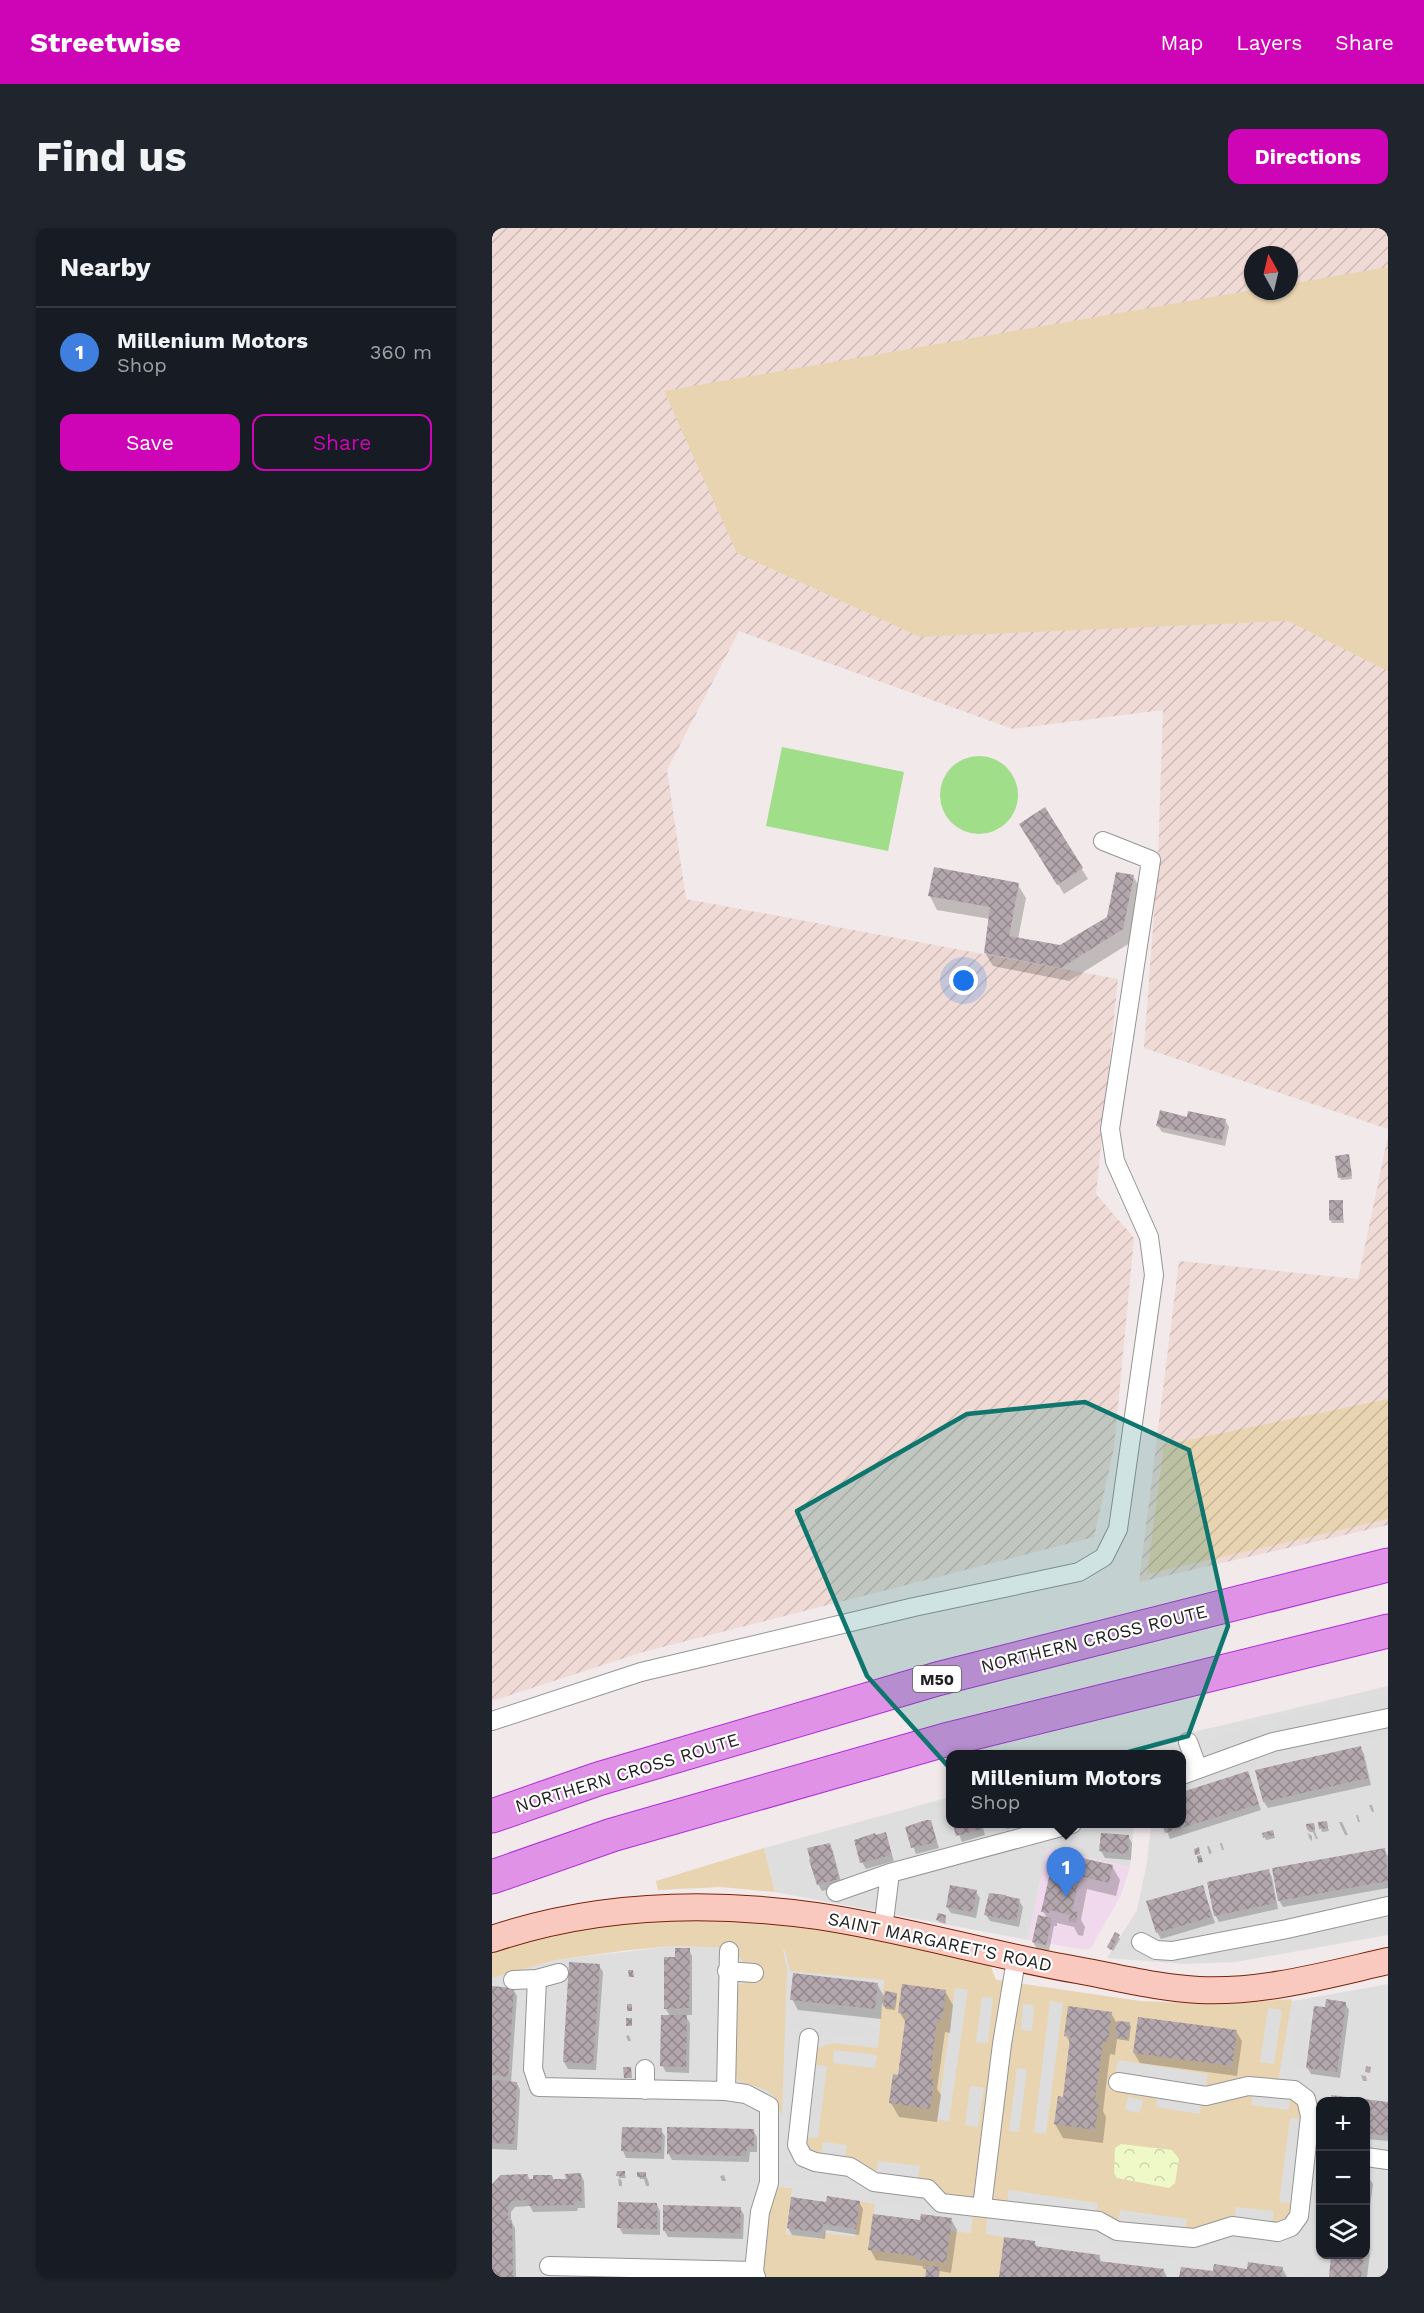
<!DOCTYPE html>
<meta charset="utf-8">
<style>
body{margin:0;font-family:"Work Sans",sans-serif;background:#20242c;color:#f1f3f6}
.controls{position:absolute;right:18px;bottom:18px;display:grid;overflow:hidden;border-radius:12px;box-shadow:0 2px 4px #0004}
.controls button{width:54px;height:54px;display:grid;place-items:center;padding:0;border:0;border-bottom:2px solid #363941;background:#171b24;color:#f1f3f6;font:30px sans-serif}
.compass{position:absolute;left:752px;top:18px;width:54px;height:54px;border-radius:50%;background:#171b24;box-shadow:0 2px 4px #0004;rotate:352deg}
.you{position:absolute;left:472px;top:753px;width:21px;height:21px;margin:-15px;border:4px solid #fff;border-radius:50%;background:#1a73e8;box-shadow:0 0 0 9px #1a73e833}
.badge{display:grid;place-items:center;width:39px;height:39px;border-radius:50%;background:#ce05b7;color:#fff;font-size:20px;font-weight:700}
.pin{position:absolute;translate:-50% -50px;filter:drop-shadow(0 2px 3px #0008)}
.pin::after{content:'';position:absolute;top:32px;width:21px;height:18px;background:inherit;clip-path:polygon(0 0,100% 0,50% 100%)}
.popup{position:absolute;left:454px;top:1522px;width:240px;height:78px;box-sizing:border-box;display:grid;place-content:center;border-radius:12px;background:#171b24;filter:drop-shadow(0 2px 4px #0005);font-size:20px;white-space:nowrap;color:#9ea1a6}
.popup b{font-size:22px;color:#f1f3f6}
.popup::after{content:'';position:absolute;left:50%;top:100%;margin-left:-12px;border:12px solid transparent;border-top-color:#171b24}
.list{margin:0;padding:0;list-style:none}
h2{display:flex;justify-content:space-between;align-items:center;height:78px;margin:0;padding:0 24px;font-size:26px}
h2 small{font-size:20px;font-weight:400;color:#9ea1a6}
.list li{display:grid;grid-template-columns:39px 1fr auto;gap:18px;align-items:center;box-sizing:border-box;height:90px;padding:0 24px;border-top:2px solid #363941}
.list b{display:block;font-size:22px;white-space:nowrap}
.list p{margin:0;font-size:20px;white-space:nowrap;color:#9ea1a6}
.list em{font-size:20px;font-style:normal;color:#9ea1a6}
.actions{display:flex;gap:12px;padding:18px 24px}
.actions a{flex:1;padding:14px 0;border:2px solid #ce05b7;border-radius:12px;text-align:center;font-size:21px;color:#ce05b7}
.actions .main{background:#ce05b7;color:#fff}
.icon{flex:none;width:33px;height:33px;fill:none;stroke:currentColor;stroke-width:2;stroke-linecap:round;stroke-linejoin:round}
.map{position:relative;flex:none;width:896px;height:2049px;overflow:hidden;border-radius:12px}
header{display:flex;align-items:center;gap:36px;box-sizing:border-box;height:84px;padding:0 30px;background:#ce05b7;color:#fff}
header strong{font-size:28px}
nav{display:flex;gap:33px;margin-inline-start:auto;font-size:21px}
.intro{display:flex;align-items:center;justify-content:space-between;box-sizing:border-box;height:144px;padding:0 36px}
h1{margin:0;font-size:42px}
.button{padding:15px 27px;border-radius:12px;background:#ce05b7;color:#fff;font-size:21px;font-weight:700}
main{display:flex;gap:36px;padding:0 36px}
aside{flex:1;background:#171b24;border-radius:12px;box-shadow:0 2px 4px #0004}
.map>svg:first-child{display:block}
</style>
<header>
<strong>Streetwise</strong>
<nav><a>Map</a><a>Layers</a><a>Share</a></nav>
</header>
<div class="intro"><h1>Find us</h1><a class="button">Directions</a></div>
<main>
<aside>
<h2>Nearby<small></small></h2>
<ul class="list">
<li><span class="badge" style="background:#3f7fe0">1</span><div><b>Millenium Motors</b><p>Shop</p></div><em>360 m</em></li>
</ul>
<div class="actions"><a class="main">Save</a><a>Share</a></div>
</aside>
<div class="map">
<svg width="896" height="2049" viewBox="0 0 896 2049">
<defs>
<pattern id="farmland-furrows" width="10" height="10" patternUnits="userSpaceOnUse" patternTransform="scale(1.5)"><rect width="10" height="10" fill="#efdad5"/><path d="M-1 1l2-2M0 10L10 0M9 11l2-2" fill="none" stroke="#cdbbb7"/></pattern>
<pattern id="park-crowns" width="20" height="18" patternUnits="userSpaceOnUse" patternTransform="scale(1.5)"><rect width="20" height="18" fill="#eff9c8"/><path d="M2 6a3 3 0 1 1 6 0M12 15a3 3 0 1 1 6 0" fill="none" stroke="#cdd5ac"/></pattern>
<pattern id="garden-furrows" width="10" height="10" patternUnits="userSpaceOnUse" patternTransform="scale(1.5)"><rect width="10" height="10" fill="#e9d4b1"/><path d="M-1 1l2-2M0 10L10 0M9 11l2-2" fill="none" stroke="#c8b698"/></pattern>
<pattern id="building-cross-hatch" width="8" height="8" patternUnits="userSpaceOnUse" patternTransform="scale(1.5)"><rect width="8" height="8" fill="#b3a7ad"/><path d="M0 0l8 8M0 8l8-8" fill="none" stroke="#91888c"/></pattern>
</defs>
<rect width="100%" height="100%" fill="#f1e9ea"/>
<!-- residential -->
<path fill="#dfdedf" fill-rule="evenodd" d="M896,1458V1707L744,1734L694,1736L615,1730L645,1682L655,1634L659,1596H690V1526H659V1514Z
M458,1569V1596H642L638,1639L555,1621L536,1712L283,1664L272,1620Z
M183,1718L295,1720L684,1779H750L807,1772L896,1756V2049H0V1750L64,1732ZM828,1874H874V2026H828Z"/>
<!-- commercial -->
<path fill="#f1d9ed" d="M555,1621L638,1639L629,1667L599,1720L594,1722L536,1712Z"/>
<!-- farmland -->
<path fill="url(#farmland-furrows)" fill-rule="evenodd" d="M0,0H896V901L652,820L666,633L671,482L521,501L247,403L175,542L194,671L626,751L604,966L642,1010L622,1220L602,1309L151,1424L0,1473ZM761,27H797V63H761Z
M896,908V1297L647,1354L687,1033L866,1051Z"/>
<!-- grass -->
<path fill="#e9d4b1" d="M896,39V443L796,393L428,409L245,325L172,163L761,62L797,63V56Z
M272,1620L283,1664L229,1659L166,1662L164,1653Z
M184,1689L289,1695L353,1705L490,1735L499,1739L504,1752L648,1773L721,1776L800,1771L785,1860L814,1871L799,1999L702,2010L449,1974L330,1934L307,1912L317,1833L326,1820L340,1815L386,1820L392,1752L298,1743L293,1721L291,1722L295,1741L290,1888C287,1881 284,1871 279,1866C268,1854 249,1862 241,1846L243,1765L247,1757L254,1753L253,1736L247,1729L246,1720L183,1718L137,1722L64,1732L0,1750V1723L15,1718L127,1693Z
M277,1959L300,1960L294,2006L330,2011L332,2005L363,2009L368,1973L383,1976L377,2022L424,2028V2031L453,2035L458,2003L479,2005L481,1988L495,1989L494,2006L512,2009L507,2049H264Z"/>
<!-- park -->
<path fill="url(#park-crowns)" d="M629,1916L680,1922L687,1931L683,1955L677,1960L625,1950L622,1945L623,1920Z"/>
<!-- garden -->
<path fill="url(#garden-furrows)" d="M896,1171V1291L655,1346L672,1217Z"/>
<!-- pitch -->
<path fill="#a0de89" d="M290,519L412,544L396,623L274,598Z
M448 567a39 39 0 1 1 78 0a39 39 0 1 1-78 0Z"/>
<!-- parking -->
<path fill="#ddd" d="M896,1465V1478L858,1486L856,1473Z
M846,1475L849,1488L785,1503L782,1490Z
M766,1494L771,1506L722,1525L717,1513Z
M896,1495V1507L818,1524L816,1513Z
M811,1514L814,1527L779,1535L776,1523Z
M772,1525L775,1536L730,1549L727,1539Z
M724,1542L727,1550L690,1562V1553Z
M896,1660V1672L672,1719L670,1707Z
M893,1689L896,1703L857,1711L855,1697Z
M850,1698L853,1712L796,1724L793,1710Z
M786,1711L789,1724L738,1734H716L714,1728Z
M463,1760L476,1762L457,1893L445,1892Z
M490,1769L501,1770L496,1815L484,1814Z
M558,1773L571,1775L554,1906L542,1904Z
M531,1776L542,1777L540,1803L529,1802Z
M776,1780L790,1782L782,1836L768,1834Z
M804,1781L816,1783L810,1839L798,1838Z
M302,1788L385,1798L384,1811L301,1801Z
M342,1822L385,1827L383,1840L341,1835Z
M302,1831L308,1832L300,1897L294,1896Z
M626,1832L716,1846L714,1858L624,1844Z
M323,1837L335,1838L326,1910L314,1909Z
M525,1840L535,1841L527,1904L517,1903Z
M478,1858L492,1860L486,1899L473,1897Z
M761,1865L798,1870L797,1882L759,1877Z
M665,1866L710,1873L708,1886L664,1879Z
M636,1869L651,1872L648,1885L633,1882Z
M798,1890L811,1891L800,1975L787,1974Z
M874,1909L896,1912V1926L874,1922Z
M331,1914L355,1917L353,1929L329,1927Z
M386,1933L428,1938L426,1951L384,1946Z
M294,1937L353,1945L352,1957L293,1950Z
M819,1946L828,1947L826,1996L813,1995Z
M376,1960L431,1968L429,1980L374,1973Z
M517,1962L606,1975L604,1987L515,1975Z
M744,1979L782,1983L780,1997L742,1993Z
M628,1982L695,1991L693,2004L626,1995Z
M497,1989L603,2002L602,2015L495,2002Z
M737,2007L790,2014L789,2027L736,2021Z
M618,2009L684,2018L682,2032L616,2023Z
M821,2035L833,2036L831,2049H819Z"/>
<!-- shadow -->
<path fill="#0003" d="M553,581L596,651L572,666L535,606Z
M641,648L649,662L638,715L577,753L501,738L493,725L498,691L445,682L438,668L526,657L534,670L526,711L568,719L617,690Z
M733,892L737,899L733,918L670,904L666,898Z
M856,928L860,951L849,952L848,950Z
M850,974L852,995H840L838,992Z
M868,1519L872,1526L879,1557L776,1580L772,1574L765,1543Z
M756,1545L769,1582L678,1611L672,1596H690V1565Z
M877,1577H880L882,1584H880Z
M864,1587H866L868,1594H866Z
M438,1594L447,1620L424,1626L415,1600Z
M834,1594L837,1603L830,1604L828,1595Z
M847,1594H850L856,1607H853Z
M463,1596H490L493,1607L470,1614Z
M511,1596H537L515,1601Z
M823,1599V1604L826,1611H824L821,1604H818L816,1602Z
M781,1603L783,1610L774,1612L772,1606Z
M816,1605L820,1608V1613L817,1610Z
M393,1606L402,1633L374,1641L370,1634L384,1608Z
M636,1608L640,1615L639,1632L613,1630L609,1623Z
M728,1615H730L732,1622H730Z
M337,1616L341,1623L350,1658L330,1663L326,1656Z
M715,1618H717L720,1625L717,1626Z
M892,1622L896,1628V1660L791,1679L785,1669Z
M571,1636L573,1641L589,1644L620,1638L628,1652L624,1668L595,1661L589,1692L593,1699L591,1708L586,1707L582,1699L565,1695V1698H562L557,1723L545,1721L541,1714L555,1690L551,1683Z
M776,1642L780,1649L786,1681L727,1694L722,1685Z
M711,1659L723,1695L669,1711L665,1704Z
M484,1664L488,1670L484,1690L459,1685L455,1679Z
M527,1673L531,1679L527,1699L498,1693L494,1687Z
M453,1688L454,1696L447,1694L446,1692Z
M626,1708L628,1711L621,1723L616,1719Z
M197,1722L200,1728V1787H193L198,1795L197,1845L174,1844L170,1837L178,1788L173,1780L185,1730Z
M107,1738L111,1744L104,1842L76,1841L72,1834Z
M385,1756L393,1770L404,1767L405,1769L403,1782L394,1781L390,1775L389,1791L306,1782L300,1771Z
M0,1760L21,1761L25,1768L19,1855H25L28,1862L25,1922L0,1921Z
M453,1763L461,1777L458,1805L453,1804L445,1861L449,1867L445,1894L407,1889L399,1875L407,1849L414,1795L408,1785Z
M853,1775L857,1782L848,1850L819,1846L815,1839L835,1781Z
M619,1785L624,1794L637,1796L639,1798L637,1813L625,1811L623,1827L618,1826L611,1883L614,1889L611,1915L571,1910L563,1896L572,1871L579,1817L574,1807Z
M744,1803L750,1813L745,1848L648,1835L642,1825Z
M137,1807L139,1813H136L134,1808Z
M869,1847L874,1848L875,1853H871Z
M841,1869L896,1876V1913L874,1911V1874Z
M169,1902L173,1908L172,1931L134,1930L131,1923Z
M261,1902L265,1909V1924H258L257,1934L180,1932L176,1925Z
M132,1944L134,1950H128L130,1954V1958H127L126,1951L128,1952L126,1947Z
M153,1945L157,1955V1958H154L152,1951H148L147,1949Z
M874,1946L881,1956L874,2009Z
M35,1947L39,1953L60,1948L62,1953L75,1952L89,1947L92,1953L93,1980H86L85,1983L41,1984L38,1978L23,1979L19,1984V1993L23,2000L24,2049H0V1958Z
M232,1947L234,1953H230L228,1948Z
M367,1974L371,1981L367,2007L334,2002L333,2011L300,2007L296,2000Z
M165,1977L168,1983V2007L131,2006L127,1999Z
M248,1980L252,1987L251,2011L176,2009L172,2002Z
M459,1991L465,2002L459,2045L448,2043L447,2049H435L436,2042L432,2041L430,2038L384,2032L378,2021L430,1994Z
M542,2014L546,2020L607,2028L610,2035L672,2043L675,2049H508Z
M874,2018L878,2026L875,2049H838L841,2026H874Z
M790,2040L795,2049H689L722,2045Z"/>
<!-- building -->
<path fill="url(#building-cross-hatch)" d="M553,579L591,640L565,657L527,596Z
M442,639L527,655L517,708L568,717L615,689L624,644L642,647L631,701L569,740L492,725L498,679L436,668Z
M668,882L695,889L696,883L734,891L730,912L664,898Z
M857,926L860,948L846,950L843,928Z
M837,972H851V992H837Z
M869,1518L876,1550L771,1574L763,1542Z
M756,1543L767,1576L673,1605L670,1596H690V1564Z
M434,1592H439L445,1614L419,1620L413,1599Z
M835,1593L836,1600L827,1601L826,1594Z
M822,1595L823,1601L815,1602L814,1596Z
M461,1596H489L490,1601L464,1608Z
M781,1602L782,1607L771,1610L770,1605Z
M394,1604L400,1627L368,1635L362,1612L383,1605L384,1607Z
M609,1605L637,1607L636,1626L607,1623Z
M338,1615L347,1651L325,1657L317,1632L318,1631L315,1620Z
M707,1619L708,1626L703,1627L702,1621Z
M893,1620L896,1653L786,1673L780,1640Z
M709,1627L711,1634L706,1635L705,1628Z
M590,1630L621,1637L617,1655L588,1648L580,1683L586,1684L584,1695L577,1693L578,1687L558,1682L557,1685L549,1684L561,1632L572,1634L571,1639L588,1643Z
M777,1641L784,1675L722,1688L715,1654Z
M458,1657L485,1662L480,1684L454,1679Z
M711,1657L720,1689L664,1705L654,1673Z
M497,1665L514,1667V1668L528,1671L524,1693L492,1687Z
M446,1685L454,1687L453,1694L444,1692Z
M546,1687L560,1690L554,1717L540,1714Z
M623,1704L628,1707L619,1722L615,1719Z
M183,1720H198L197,1780L172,1781V1729H183Z
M77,1734L108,1736L101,1836L71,1834Z
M136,1742H141L142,1749H137Z
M301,1745L386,1755L383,1781L298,1772Z
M410,1756L454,1762L450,1792L445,1791L438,1851L442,1852L438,1881L397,1875L401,1846L406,1847L414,1786L406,1785Z
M0,1758L22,1760L16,1849L0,1847Z
M393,1763L405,1765L402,1780L391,1778Z
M834,1771L854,1774L845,1844L814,1840L822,1778L833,1779Z
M135,1776H140V1783H135Z
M576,1778L620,1784L616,1814L611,1813L603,1873H607L603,1902L562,1896L566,1868L571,1869L578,1809L572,1808Z
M169,1787H195L194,1839L168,1838Z
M646,1789L745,1802L740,1838L641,1825Z
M134,1790H140V1798H134Z
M625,1793L638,1794L636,1811L623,1809Z
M874,1838L879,1839L878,1845L873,1844Z
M131,1839H139L140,1850H132Z
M0,1852L25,1854L22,1916L0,1915Z
M839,1867L896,1874V1908L874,1905V1874H839Z
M130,1899L170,1900L169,1925L129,1923Z
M175,1899L262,1901V1918H255L254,1928L175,1926Z
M125,1943H133V1948H124Z
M145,1944H154V1949H145Z
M89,1945L90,1973L83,1974L82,1977L36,1978L35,1972L20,1973L16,1977V1992H20L21,2049H0V1956L9,1947L36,1946L35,1951H41V1947H60L61,1951H74L73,1946Z
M335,1968L368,1973L364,2001L331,1996L330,2005L295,2000L299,1969L334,1974Z
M126,1974L165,1975V2001L125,2000Z
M171,1977L249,1979L248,2005L171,2003Z
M381,1986L428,1992L429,1986L460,1990L454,2035L424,2031V2028L376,2022Z
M512,2009L543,2013V2018L608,2027L607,2033L672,2041L671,2049H507Z
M839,2026H872L869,2049H837Z
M756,2034L791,2039L789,2049H687L689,2039L721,2043L722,2036L755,2041Z
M435,2037L447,2039L446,2049H433Z"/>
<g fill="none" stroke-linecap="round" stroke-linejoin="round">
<!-- minor casing -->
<g stroke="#959595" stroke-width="20">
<path id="minor" d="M0,1493L149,1444L422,1379L587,1344L612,1329L626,1301L662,1047L657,1009L623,933L618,901L659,632L611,613
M696,1514L706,1541
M690,1547L781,1514L896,1490
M344,1664L398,1645L580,1596
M391,1701L398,1645
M649,1714L664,1722L680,1723L795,1701L896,1678
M235,1743L262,1745
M45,1751L41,1841L47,1859L234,1863L254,1866L277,1878V1955L268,1984L262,2043
M21,1752L45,1751L67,1745
M317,1810L305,1917L311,1929L323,1934L358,1939L382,1954L436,1961L449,1975L607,1993L625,2003L702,2010L740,1998L786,2004L799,1999L807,1988L818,1888L814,1871L802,1862L756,1858L714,1868L626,1854
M153,1862V1841
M234,1863L237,1723
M874,1929L896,1932
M490,1979L510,1816L524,1732
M57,2038L262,2043L264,2049"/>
</g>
<!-- secondary casing -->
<g stroke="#792108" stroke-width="28">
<path id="secondary" d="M0,1711C104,1676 218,1673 325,1688C413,1701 498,1727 585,1742C625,1749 666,1760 707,1762C771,1765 834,1747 896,1733"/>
</g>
<!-- motorway casing -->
<g stroke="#b12dd8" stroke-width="35">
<path id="motorway" d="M0,1588L106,1551L445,1451L896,1337
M0,1649L120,1607L453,1512L896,1403"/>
</g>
<!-- minor -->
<use href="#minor" stroke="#fff" stroke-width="18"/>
<!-- secondary -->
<use href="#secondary" stroke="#f9c9bf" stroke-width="26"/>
<!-- motorway -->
<use href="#motorway" stroke="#e093e6" stroke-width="33"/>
</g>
<!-- marked area -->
<path fill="#0f766e" fill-opacity="0.2" stroke="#0f766e" stroke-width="4.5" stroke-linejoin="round" d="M593,1174L697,1222L736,1398L696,1508L481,1566L375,1448L305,1283L475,1186Z"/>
<g text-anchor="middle" stroke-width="4.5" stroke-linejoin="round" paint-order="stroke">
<!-- shield labels -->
<rect fill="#fff" stroke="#646464" stroke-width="1.5" x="421" y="1438" width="48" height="26" rx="4.5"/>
<g font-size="16" font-weight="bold" fill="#212121">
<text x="445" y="1457">M50</text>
</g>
<!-- street labels -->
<g font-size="18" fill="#212121" stroke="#fff">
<text transform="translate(602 1411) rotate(-14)" y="6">NORTHERN CROSS ROUTE</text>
<text transform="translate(135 1545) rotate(-17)" y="6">NORTHERN CROSS ROUTE</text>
<text transform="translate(448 1714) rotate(12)" y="6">SAINT MARGARET'S ROAD</text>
</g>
</g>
</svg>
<div class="controls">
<button>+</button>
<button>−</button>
<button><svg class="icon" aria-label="layers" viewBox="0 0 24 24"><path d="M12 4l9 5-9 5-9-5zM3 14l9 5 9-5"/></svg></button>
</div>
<svg class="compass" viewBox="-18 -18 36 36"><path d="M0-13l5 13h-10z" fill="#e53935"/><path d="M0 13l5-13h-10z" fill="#9ea1a6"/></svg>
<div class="you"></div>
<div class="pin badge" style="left:574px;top:1669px;background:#3f7fe0">1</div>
<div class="popup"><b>Millenium Motors</b>Shop</div>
</div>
</main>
